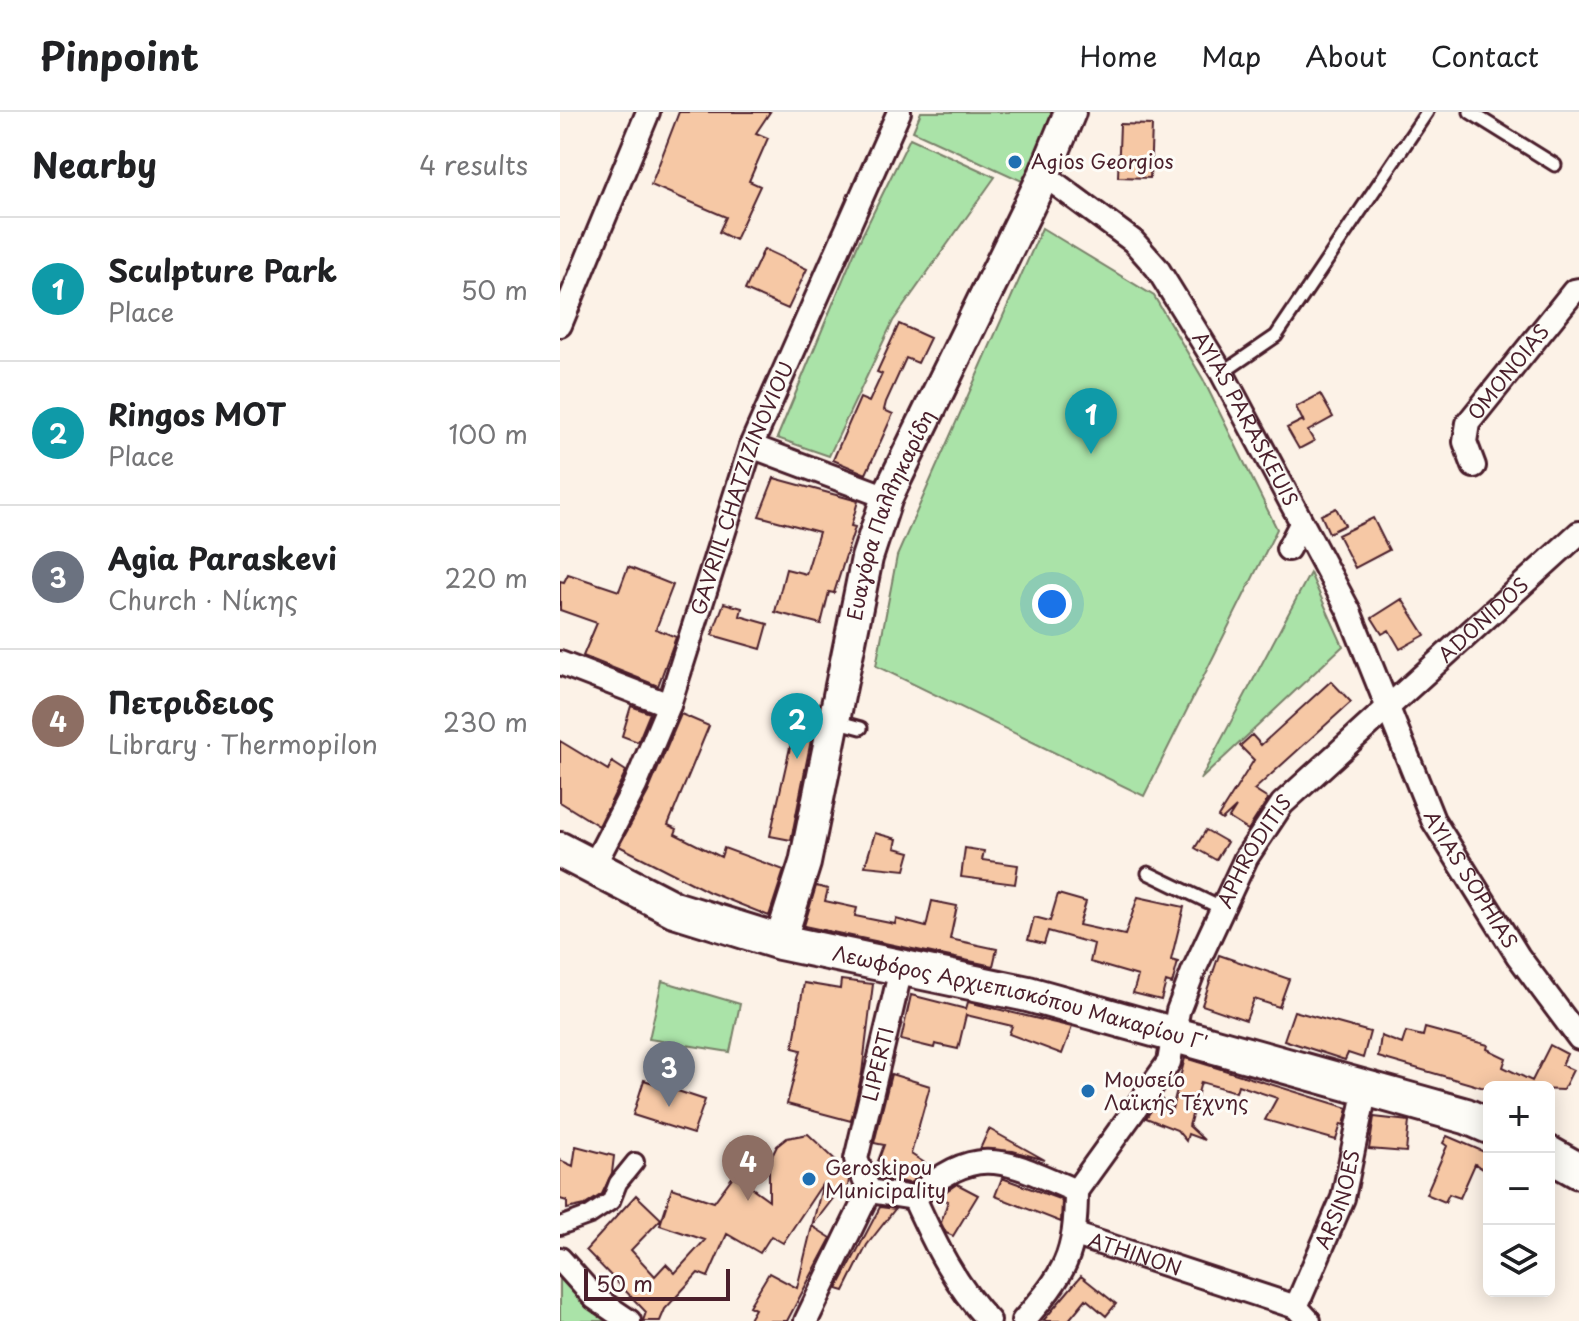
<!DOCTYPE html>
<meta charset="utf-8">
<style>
body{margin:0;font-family:"Playpen Sans",sans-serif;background:#f6f6f6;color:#202124}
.controls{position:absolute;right:24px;bottom:24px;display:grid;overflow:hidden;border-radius:12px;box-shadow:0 4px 20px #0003}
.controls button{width:72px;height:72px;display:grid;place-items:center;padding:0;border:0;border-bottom:2px solid #e0e0e0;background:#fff;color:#202124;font:40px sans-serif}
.scale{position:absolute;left:24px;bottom:20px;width:146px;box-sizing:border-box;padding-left:8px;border:4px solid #4a1f2b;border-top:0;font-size:22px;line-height:28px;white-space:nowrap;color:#4a1f2b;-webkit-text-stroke:6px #fdfcf7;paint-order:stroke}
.you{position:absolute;left:492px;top:492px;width:28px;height:28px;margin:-20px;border:6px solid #fff;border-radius:50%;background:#1a73e8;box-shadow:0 0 0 12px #1a73e833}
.badge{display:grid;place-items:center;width:52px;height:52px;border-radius:50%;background:#1f6fb2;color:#fff;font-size:26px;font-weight:700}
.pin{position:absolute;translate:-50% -66px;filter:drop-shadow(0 2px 4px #0008)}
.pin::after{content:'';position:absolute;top:42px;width:28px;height:24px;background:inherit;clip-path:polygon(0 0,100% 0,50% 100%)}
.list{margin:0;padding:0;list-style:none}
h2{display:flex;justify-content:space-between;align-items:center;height:104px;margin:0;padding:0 32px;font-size:34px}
h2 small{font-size:26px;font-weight:400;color:#757577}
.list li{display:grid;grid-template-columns:52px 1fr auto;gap:24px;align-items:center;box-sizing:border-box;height:144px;padding:0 32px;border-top:2px solid #e0e0e0}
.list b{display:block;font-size:30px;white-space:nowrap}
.list p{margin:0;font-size:26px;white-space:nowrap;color:#757577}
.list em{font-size:26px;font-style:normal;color:#757577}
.icon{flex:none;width:44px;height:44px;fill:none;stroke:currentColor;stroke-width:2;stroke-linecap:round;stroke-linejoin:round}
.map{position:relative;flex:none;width:1019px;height:1209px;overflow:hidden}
header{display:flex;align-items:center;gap:48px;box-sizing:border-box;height:112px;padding:0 40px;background:#fff;border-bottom:2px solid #e0e0e0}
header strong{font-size:38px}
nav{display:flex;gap:44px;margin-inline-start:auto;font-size:28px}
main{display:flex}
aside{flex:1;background:#fff}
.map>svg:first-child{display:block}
</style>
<header>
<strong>Pinpoint</strong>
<nav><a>Home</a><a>Map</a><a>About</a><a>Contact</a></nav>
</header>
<main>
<aside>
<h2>Nearby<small>4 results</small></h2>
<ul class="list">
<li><span class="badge" style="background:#0f9aa8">1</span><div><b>Sculpture Park</b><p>Place</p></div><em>50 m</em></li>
<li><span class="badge" style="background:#0f9aa8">2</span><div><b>Ringos MOT</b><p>Place</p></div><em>100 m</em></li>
<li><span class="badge" style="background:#6b7280">3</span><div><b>Agia Paraskevi</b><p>Church · Νίκης</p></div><em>220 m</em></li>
<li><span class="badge" style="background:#8d6e63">4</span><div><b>Πετριδειος</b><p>Library · Thermopilon</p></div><em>230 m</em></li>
</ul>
</aside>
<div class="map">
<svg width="1019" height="1209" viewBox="0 0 1019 1209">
<rect width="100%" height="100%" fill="#fcf2e7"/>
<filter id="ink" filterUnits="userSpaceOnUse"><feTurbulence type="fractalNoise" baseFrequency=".0125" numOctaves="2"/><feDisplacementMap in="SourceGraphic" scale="16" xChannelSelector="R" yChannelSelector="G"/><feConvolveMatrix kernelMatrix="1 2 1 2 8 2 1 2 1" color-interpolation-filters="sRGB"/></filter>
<g filter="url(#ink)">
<!-- green -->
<path fill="#aae3a8" stroke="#7a816a" stroke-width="2" d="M361,0H498L464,70L353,19Z
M350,26L435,65L333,209L269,344L217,326L297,134Z
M482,116L594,184L643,267L717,417L584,684L316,554L337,444Z
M750,461L783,534L640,668Z
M102,869L180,892L170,940L89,927Z
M0,1162L63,1209H0Z"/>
<!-- building -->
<path fill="#f6c8a5" stroke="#4a1f2b" stroke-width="2" d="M119,0H210L196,21L208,26L189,69L200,74L175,128L159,120L166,105L91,73Z
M560,12L592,13L590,66L558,65Z
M204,137L247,157L228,197L185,178Z
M339,212L370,226L358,251L346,246L326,290L324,298L333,302L306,362L273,348L300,286L309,290L322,262L317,260Z
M760,282L773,305L748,319L754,329L739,337L727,316L743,308L744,311L736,295Z
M214,366L298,389L291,414L295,415L274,481L269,480L261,512L215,500L226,457L246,462L259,420L199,404Z
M776,396L785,413L769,421L761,403Z
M813,406L829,438L795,456L778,423Z
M68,455L113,473L96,517L116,525L98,574L23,544L37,511L0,498V469L4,470L8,462L59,479Z
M842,487L865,523L840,537L829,518L822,522L812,506Z
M164,491L182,496L180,504L208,512L201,537L152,523Z
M771,569L791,590L694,678L708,687L688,718L669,706L676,695L662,708L658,705L694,648L680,634L692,623L701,633Z
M71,594L90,601L78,630L62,624Z
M238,600L256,603L231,728L210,724Z
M121,602L149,614L108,713L117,717L115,722L161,745L164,736L224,758L209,804L149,780L59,734L88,680Z
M0,629L48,658L52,650L66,659L39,714L0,690Z
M646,718L667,730L656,748L635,736Z
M315,721L337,727L335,736L350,740L345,758L305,754Z
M405,736L424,739L422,748L458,753L455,772L401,765Z
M256,774L268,777L265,789L297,796L295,804L335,812L336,807L366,815L372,789L397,794L390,827L437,837L433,854L244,814Z
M498,782L526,790L519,813L565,823L578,785L624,795L611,848L618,850L612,872L606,870L601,888L573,881L578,864L530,850L534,832L488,819L484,832L468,828L474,805L490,809Z
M659,843L729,867L719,895L694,887L686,908L642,893Z
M281,868L313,872L302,961L291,1009L227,992L241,938L233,936L244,871L280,877Z
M351,883L406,897L408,890L512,915L502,942L449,922L452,914L406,903L398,937L375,932L374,936L341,928Z
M734,899L810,920L803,946L788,941L785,948L724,928Z
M865,916L928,933L927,937L946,946L943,955L972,969L990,933L1007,942L1002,953L1013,958L1003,978L921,975L818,945L821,924L842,932L846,920L863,924Z
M625,946L788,996L784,1013L781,1012L776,1028L705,1008L717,986L678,973L676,980L641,970L629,1014L644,1028L628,1022L626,1029L617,1018L586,1006L600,986L612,997Z
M331,962L370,974L351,1042L371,1055L350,1071L319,1066L315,1057L324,1033L314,1031Z
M84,968L145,988L133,1022L73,1003Z
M814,1005L849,1009L846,1040L809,1037Z
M429,1017L485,1048L453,1039L420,1037Z
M248,1022L284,1056L289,1068L286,1085L278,1080L252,1114L263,1071L223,1131L211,1124L200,1141L167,1122L148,1165L138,1161L105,1197L100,1209H83L86,1200L26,1138L76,1083L101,1107L71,1138L95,1164L106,1152L115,1161L145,1128L100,1113L112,1076L154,1090L174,1063L209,1088V1050L217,1034L227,1026Z
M887,1024L929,1042V1061L915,1052L900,1086L889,1082L885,1090L866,1082L887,1034L883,1031Z
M16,1034L54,1044L52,1061L42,1082L25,1093L7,1097V1089L0,1087V1048L13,1054Z
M442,1066L502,1088L501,1110L435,1084Z
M397,1072L418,1083L393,1124L386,1121L381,1111L388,1089L381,1087L382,1082Z
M320,1095L335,1097L307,1133L284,1179L277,1177Z
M252,1114L271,1126L227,1209H188L195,1197L189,1194L209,1161L237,1176Z
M521,1164L556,1192L546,1204L526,1187L508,1209H483Z"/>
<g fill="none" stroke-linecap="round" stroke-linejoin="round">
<!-- service casing -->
<g stroke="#4a1f2b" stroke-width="17">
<path id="service" d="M910,0L995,53
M662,261L716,224L867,0
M275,609L301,616
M588,761L663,797"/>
</g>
<!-- pedestrian casing -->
<g stroke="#4a1f2b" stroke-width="22">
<path id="pedestrian" d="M0,1114L30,1103L51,1089L58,1071L75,1050"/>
</g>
<!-- minor casing -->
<g stroke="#4a1f2b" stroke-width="28">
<g id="minor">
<path id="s1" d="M484,63L573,129L597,156L662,261L789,499L873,708L958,844L1019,926"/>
<path d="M0,213L88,0"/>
<path d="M191,334L327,385"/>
<path id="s2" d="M914,354L905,330L908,311L1014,179L1019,178"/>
<path d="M728,437L741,412"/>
<path d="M0,551L109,593"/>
<path id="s3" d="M33,755L75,674L109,593L191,334L339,0"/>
<path id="s4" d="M309,1079L296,1047L341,857"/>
<path d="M309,1079L354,1086"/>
<path id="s5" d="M516,1079L609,950L618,899L633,860L686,746L722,692L1019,421"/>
<path d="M354,1086C419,1029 445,1049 516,1079"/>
<path d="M354,1086C375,1132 394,1172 429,1209"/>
<path id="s6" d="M516,1123L736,1195L749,1209"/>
<path d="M0,1147L35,1186L69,1209"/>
<path id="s7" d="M736,1195L783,1086L806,976"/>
<path d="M246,1209L309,1079"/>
<path d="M463,1209C505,1161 516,1144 516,1079"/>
</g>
</g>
<!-- secondary casing -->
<g stroke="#4a1f2b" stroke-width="36">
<g id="secondary">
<path id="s8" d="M220,830L245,751L307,446L327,385L484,63L510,0"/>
</g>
</g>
<!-- primary casing -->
<g stroke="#4a1f2b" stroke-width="40">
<g id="primary">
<path id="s9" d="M0,738L114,797L220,830L468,882L906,1004L929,1014"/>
<path d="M989,1042L1019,1059"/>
</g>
</g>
<!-- service -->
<use href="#service" stroke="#fdfcf7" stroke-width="11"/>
<!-- pedestrian -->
<use href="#pedestrian" stroke="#fdfcf7" stroke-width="16"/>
<!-- minor -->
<use href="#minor" stroke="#fdfcf7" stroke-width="22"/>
<!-- secondary -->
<use href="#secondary" stroke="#fdfcf7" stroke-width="30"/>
<!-- primary -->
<use href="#primary" stroke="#fdfcf7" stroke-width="34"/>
</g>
</g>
<!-- markers -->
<g fill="#1f6fb2" stroke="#fdfcf7" stroke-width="3">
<circle cx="455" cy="50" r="8"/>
<circle cx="528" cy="979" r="8"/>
<circle cx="249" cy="1067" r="8"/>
</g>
<g text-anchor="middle" stroke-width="6" stroke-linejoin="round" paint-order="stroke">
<!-- poi labels -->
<g font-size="20" fill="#4a1f2b" stroke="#fdfcf7" text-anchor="start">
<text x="471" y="57">Agios Georgios</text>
<text x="544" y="975">Μουσείο<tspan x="544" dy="23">Λαϊκής Τέχνης</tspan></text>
<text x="265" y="1063">Geroskipou<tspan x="265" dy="23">Municipality</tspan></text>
</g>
<!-- street labels -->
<g font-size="20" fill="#4a1f2b" stroke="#fdfcf7">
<text dy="7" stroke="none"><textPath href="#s2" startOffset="110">OMONOIAS</textPath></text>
<text dy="7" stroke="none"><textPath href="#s1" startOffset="322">AYIAS PARASKEUIS</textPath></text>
<text dy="7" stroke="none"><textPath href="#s3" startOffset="408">GAVRIIL CHATZIZINOVIOU</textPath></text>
<text dy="7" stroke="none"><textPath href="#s8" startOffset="442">Ευαγόρα Παλληκαρίδη</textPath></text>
<text dy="7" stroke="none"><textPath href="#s5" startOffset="716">ADONIDOS</textPath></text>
<text dy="7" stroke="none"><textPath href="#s5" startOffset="388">APHRODITIS</textPath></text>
<text dy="7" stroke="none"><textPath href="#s1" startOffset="836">AYIAS SOPHIAS</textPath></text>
<text dy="7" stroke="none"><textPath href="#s9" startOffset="486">Λεωφόρος Αρχιεπισκόπου Μακαρίου Γ'</textPath></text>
<text dy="7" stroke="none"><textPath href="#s4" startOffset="132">LIPERTI</textPath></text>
<text dy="7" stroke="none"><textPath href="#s7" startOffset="116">ARSINOES</textPath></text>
<text dy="7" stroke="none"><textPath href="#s6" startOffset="62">ATHINON</textPath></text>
</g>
</g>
</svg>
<div class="controls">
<button>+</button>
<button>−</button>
<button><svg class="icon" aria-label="layers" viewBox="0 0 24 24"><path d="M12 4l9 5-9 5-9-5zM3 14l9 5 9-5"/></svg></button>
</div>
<div class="scale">50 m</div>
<div class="you"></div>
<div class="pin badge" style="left:531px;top:342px;background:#0f9aa8">1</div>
<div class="pin badge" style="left:237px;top:647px;background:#0f9aa8">2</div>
<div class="pin badge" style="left:109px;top:995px;background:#6b7280">3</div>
<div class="pin badge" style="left:188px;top:1089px;background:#8d6e63">4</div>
</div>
</main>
